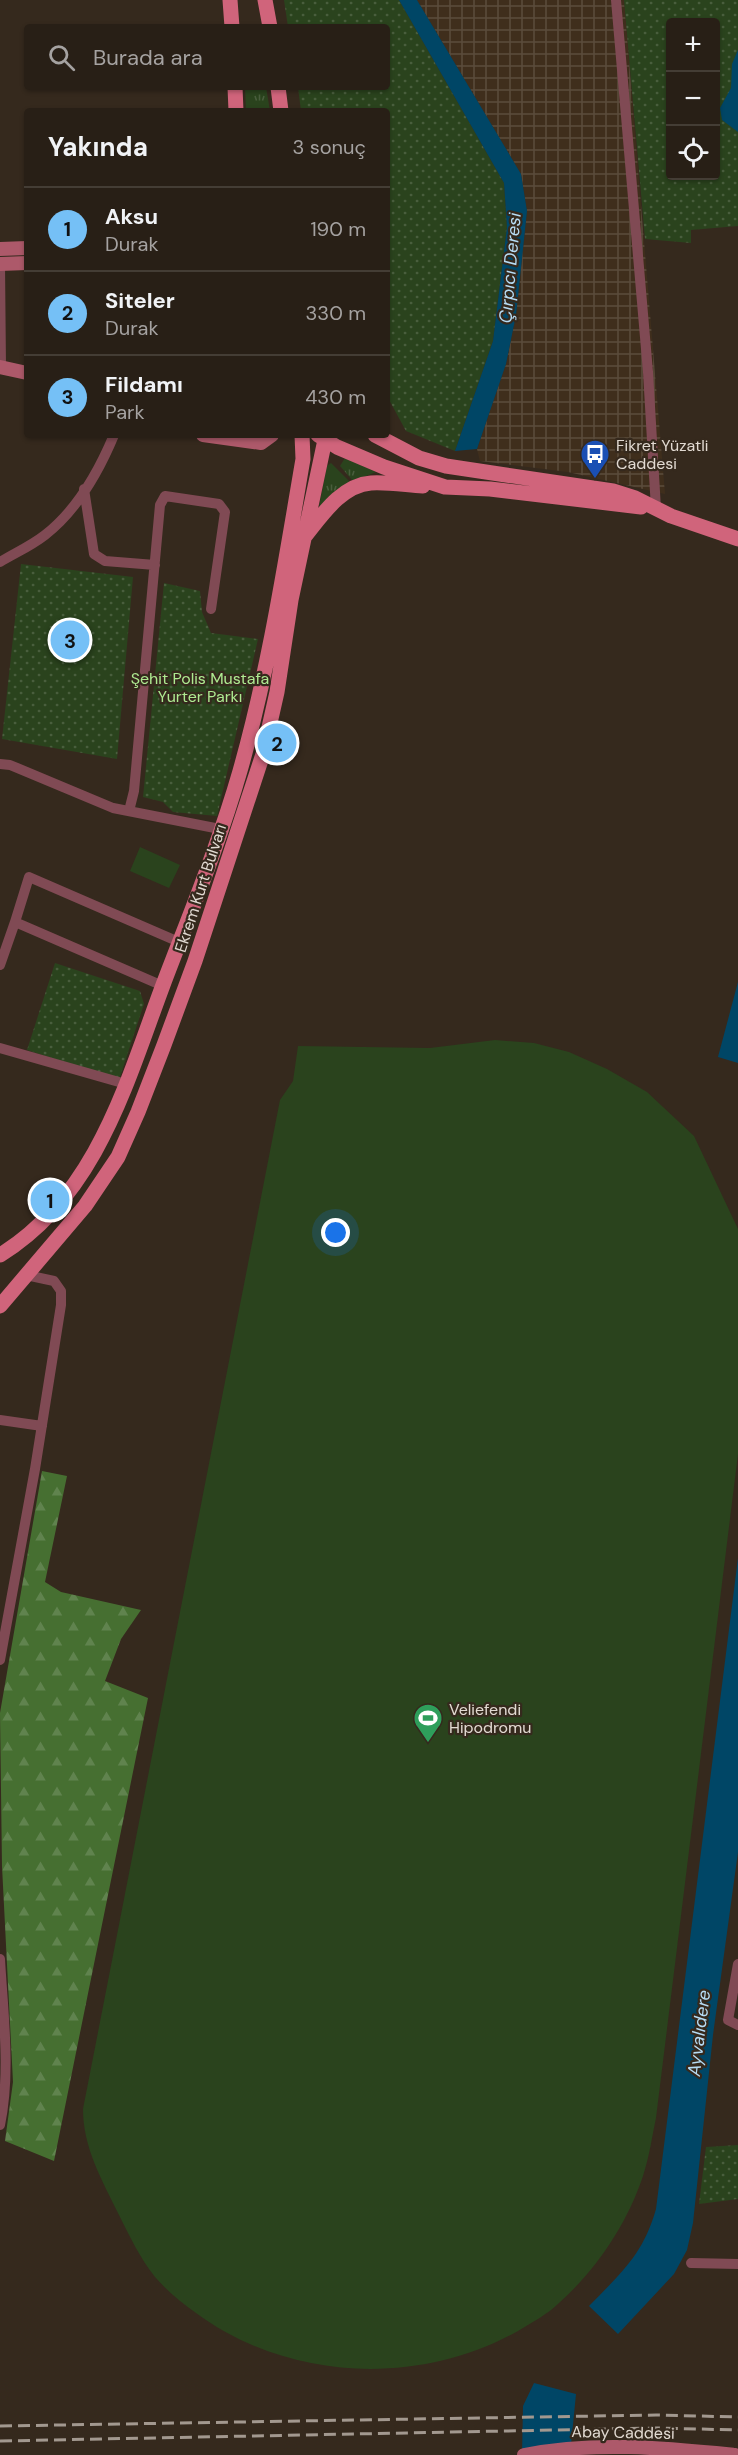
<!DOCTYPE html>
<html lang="tr">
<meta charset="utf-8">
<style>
body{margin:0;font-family:"DM Sans",sans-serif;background:#30271f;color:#f1f3f6}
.controls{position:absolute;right:18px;top:18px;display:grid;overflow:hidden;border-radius:6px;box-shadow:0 2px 4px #0004}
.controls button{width:54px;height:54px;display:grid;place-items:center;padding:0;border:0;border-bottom:2px solid #443d35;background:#281f16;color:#f1f3f6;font:30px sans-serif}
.you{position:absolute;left:336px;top:1233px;width:21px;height:21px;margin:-15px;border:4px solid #fff;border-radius:50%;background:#1a73e8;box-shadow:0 0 0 9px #1a73e833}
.badge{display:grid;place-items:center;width:39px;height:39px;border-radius:50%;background:#75c0f6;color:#111;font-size:20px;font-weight:700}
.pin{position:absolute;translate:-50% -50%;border:3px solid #fff;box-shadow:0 2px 6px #0006}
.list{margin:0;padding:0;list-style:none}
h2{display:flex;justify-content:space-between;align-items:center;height:78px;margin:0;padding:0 24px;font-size:26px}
h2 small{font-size:20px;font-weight:400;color:#a5a2a1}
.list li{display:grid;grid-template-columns:39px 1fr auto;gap:18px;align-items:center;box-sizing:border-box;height:84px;padding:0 24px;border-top:2px solid #443d35}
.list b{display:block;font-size:22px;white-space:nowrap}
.list p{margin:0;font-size:20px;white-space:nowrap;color:#a5a2a1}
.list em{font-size:20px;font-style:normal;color:#a5a2a1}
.icon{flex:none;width:33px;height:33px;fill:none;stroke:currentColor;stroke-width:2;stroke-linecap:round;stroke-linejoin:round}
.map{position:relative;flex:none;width:738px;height:2455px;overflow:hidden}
.search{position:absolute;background:#281f16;box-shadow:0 2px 4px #0004;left:24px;top:24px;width:366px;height:66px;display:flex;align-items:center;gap:15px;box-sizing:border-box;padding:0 21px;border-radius:6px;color:#a5a2a1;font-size:22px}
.panel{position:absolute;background:#281f16;box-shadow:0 2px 4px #0004;left:24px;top:108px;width:366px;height:330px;border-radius:6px}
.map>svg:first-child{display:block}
</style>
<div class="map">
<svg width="738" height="2455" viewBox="0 0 738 2455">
<defs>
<pattern id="industrial-grid" width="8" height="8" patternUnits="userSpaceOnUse" patternTransform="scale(1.5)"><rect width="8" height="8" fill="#3f2e1c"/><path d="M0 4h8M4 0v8" fill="none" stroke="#5a4c3c"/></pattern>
<pattern id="grass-tufts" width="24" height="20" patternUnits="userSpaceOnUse" patternTransform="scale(1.5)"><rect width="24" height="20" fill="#2a431d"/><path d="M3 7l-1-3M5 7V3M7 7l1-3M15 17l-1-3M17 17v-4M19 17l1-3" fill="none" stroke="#495e3d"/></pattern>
<pattern id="forest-firs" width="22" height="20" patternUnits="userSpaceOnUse" patternTransform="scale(1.5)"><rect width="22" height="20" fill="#466f31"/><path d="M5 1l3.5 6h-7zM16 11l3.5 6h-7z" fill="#60834e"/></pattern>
<pattern id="park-dots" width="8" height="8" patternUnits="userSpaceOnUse" patternTransform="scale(1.5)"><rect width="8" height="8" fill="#2a431d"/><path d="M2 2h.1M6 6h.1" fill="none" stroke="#495e3d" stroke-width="1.8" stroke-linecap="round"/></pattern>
</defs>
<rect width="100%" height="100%" fill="#35291d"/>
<!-- industrial -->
<path fill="url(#industrial-grid)" d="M417,0H624L665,494L568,472L480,461L477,449L506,364L516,315L527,211L521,174Z"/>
<!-- grass -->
<path fill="url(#grass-tufts)" d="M245,87H266L270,111H246Z
M345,458L376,472L353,481L340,466Z
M331,463L351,483L319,507L327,466Z"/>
<!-- forest -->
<path fill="url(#forest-firs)" d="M42,1471L67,1476L45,1582L61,1592L141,1610L121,1639L105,1681L148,1698L54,2161L5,2141L13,2082L2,1866L0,1713Z"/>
<!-- park -->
<path fill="url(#park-dots)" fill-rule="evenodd" d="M284,0H399L504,183L507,227L493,341L455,451L406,431L387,396V111H301L298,87H387V27H288Z
M624,0H738V226L691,230V243L645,239ZM670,22H716V176H670Z
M21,564L133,577L117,759L2,739Z
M164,583L200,591L202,612L211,633L258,639L217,816L173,812L163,802L143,797Z
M55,963L140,991L144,1004L119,1080L27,1050Z
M738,2145V2199L699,2204L706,2147Z"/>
<!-- pitch -->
<path fill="#2a431d" d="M140,847L180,865L169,888L130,871Z
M495,1040L534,1043L569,1052L607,1069L647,1092L694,1136L738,1229V1454L656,2118C652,2137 649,2158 643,2176C627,2224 597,2269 559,2303C548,2314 531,2323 518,2331C418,2387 288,2381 196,2313C182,2303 167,2291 155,2277C140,2258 130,2237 119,2215C102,2180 83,2148 83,2109L280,1100L293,1081L298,1046L430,1048Z"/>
<!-- water -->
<path fill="#004666" d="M399,0H417L521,174L527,211L516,315L506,364L477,449L455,451L493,341L507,227L504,183Z
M738,50V132L722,120L720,108L731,88L732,64Z
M738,982V1063L718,1057Z
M738,1558V1852L713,2035L693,2223L687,2250L674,2274L618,2334L589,2306C621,2273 643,2255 656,2209Z
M534,2383L576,2394L570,2455H522L523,2406Z"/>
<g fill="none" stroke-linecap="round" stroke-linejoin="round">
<!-- street -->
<path stroke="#804a54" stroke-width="10" d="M616,0L648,372L656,509
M0,264L1,367
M84,489L94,554L105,561L155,565
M0,562C15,553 31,546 45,535C76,511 99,471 114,435
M0,764L10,765L113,808L220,829
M129,811L134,791L160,505L165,496L219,504L225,512L211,609
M15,922L29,877L179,942
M0,965L15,922L163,986
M0,1048L126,1084
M0,1420L42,1426
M0,1660L35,1469L61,1305V1291L54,1281L26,1275
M0,1959C3,2013 11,2072 0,2125
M738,1964L728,2020L738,2025
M691,2263L738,2264"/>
<!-- secondary -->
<path stroke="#ad596a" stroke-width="14" d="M0,249L27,248
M0,264L27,263
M0,367L27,373
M203,435L261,443L272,435
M524,2455C595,2441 664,2448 735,2455"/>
<!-- primary -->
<path stroke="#d0647b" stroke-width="15" d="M230,0L232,27
M265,0L270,27
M235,87L236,111
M278,87L281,111
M318,435L337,447L384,467L445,487L490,489L641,507
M375,435L419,458L446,466L613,491L635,498L671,516L738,539
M306,535C322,515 342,485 371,483C388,482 406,485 423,486
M0,1255C96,1196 126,1084 163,985C190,914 219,844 240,771C269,669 285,564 303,459L302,435
M0,1306L85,1206L118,1157L138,1112L164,1045L195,961L263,754L277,692L291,600L326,435"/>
<!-- rail -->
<path stroke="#a2988f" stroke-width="3" stroke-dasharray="12 6" stroke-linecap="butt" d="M0,2426L656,2415L738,2417
M0,2441L656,2428L738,2430"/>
</g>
<!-- icons -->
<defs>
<g id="bus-pin" transform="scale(1.5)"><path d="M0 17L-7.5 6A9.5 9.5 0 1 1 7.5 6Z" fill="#1a4fb4" stroke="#35291d"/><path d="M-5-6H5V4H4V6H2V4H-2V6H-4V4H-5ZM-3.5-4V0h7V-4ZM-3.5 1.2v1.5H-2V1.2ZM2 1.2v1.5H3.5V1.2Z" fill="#fff"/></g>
<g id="stadium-pin" transform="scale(1.5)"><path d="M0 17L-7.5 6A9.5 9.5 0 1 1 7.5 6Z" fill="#2e9e5b" stroke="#35291d"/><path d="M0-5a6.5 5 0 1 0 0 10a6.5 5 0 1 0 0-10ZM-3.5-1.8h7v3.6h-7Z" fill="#fff"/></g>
</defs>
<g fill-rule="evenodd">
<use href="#bus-pin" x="595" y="454"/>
<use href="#stadium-pin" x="428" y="1718"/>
</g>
<g text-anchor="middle" stroke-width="4.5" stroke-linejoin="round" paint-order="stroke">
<!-- poi labels -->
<g font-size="16" fill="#e2dad2" stroke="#35291d" text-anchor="start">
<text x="616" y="451">Fikret Yüzatli<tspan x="616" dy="18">Caddesi</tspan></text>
<text x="449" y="1715">Veliefendi<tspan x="449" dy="18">Hipodromu</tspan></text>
</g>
<!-- park labels -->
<g font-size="16" fill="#aeea91" stroke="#35291d">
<text x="200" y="684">Şehit Polis Mustafa<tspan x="200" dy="18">Yurter Parkı</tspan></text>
</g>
<!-- street labels -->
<g font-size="16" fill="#e2dad2" stroke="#35291d">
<text transform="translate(200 888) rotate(-72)" y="6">Ekrem Kurt Bulvarı</text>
<text transform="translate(623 2432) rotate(1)" y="6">Abay Caddesi</text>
</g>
<!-- water labels -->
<g font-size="18" font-style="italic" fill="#b6dcf5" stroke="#35291d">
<text transform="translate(510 268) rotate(-85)" y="6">Çırpıcı Deresi</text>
<text transform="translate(699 2033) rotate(-83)" y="6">Ayvalıdere</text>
</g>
</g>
</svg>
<div class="controls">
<button>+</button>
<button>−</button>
<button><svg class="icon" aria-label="locate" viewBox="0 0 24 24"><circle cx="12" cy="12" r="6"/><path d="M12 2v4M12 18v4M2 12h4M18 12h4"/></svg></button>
</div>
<div class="you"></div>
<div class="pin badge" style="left:50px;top:1200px">1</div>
<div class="pin badge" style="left:277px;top:743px">2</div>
<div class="pin badge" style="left:70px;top:640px">3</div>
<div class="search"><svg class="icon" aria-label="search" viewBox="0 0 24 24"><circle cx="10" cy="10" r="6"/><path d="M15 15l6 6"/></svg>Burada ara</div>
<section class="panel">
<h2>Yakında<small>3 sonuç</small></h2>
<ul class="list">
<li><span class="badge">1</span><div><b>Aksu</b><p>Durak</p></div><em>190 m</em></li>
<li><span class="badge">2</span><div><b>Siteler</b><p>Durak</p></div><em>330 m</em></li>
<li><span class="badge">3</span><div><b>Fildamı</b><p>Park</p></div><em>430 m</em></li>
</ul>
</section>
</div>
